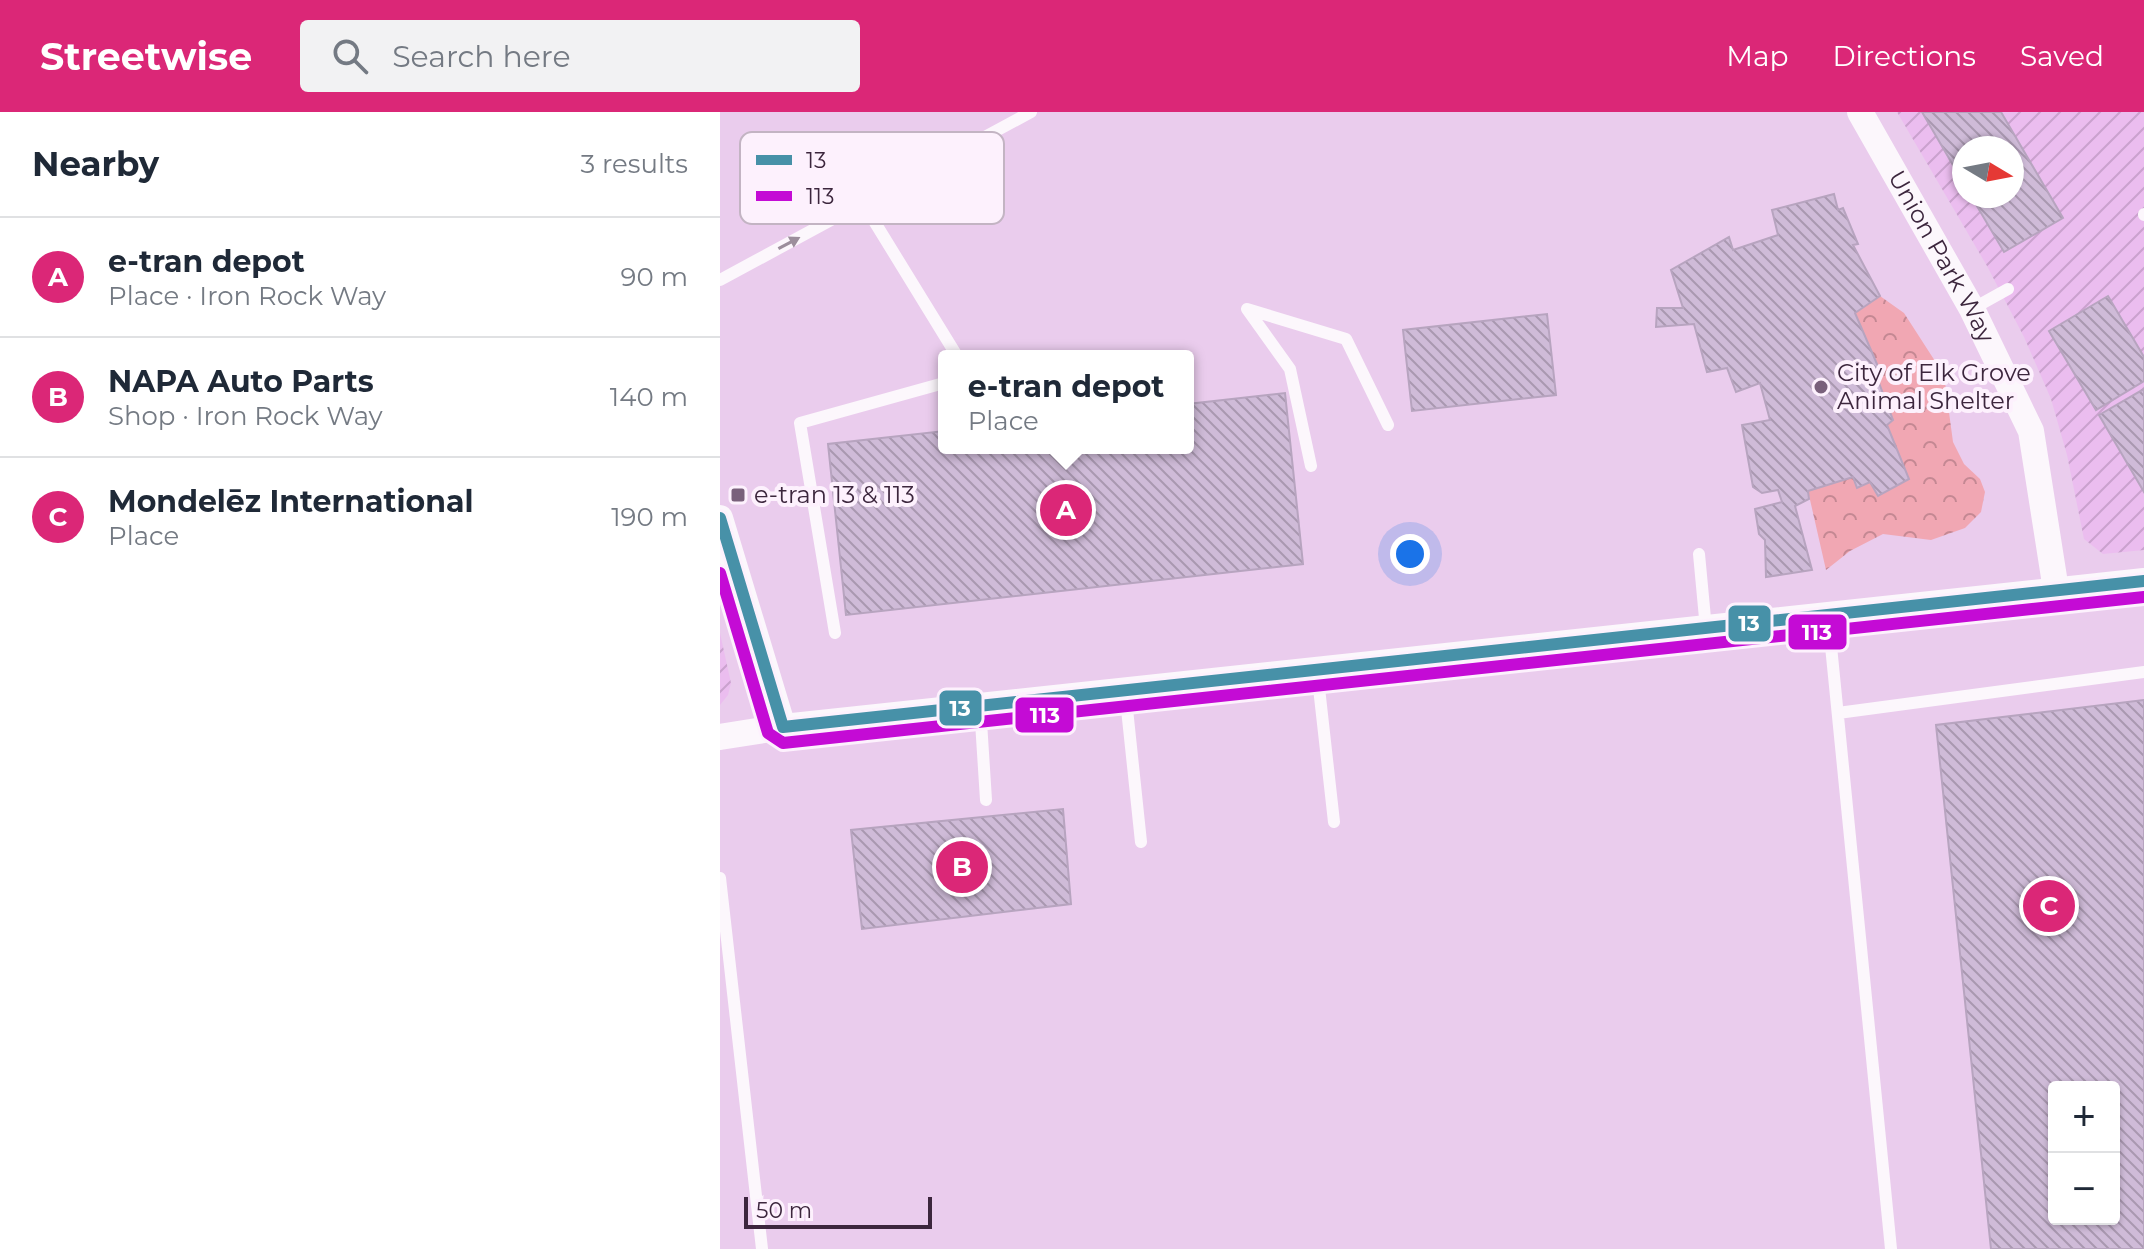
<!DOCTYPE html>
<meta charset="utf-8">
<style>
body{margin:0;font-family:Montserrat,sans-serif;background:#f2f2f3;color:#1f2937}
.controls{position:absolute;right:24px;bottom:24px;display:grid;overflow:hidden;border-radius:8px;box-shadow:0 2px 6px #0004}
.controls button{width:72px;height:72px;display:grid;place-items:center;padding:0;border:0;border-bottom:2px solid #e0e1e3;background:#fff;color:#1f2937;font:40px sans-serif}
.compass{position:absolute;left:1232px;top:24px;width:72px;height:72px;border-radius:50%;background:#fff;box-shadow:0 2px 6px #0004;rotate:100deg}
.scale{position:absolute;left:24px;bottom:20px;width:188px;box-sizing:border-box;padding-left:8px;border:4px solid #3c263d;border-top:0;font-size:22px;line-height:28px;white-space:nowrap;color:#3c263d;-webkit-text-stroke:6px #fdf1fd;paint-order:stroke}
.you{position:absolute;left:690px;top:442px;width:28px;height:28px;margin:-20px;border:6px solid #fff;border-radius:50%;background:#1a73e8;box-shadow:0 0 0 12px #1a73e833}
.badge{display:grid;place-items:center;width:52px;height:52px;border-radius:50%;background:#db2777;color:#fff;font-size:26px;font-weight:700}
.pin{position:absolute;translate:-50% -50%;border:4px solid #fff;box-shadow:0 2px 8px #0006}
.popup{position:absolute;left:218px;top:238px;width:256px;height:104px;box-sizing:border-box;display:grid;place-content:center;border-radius:8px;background:#fff;filter:drop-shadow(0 2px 6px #0005);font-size:26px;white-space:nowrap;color:#747a83}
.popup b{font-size:30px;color:#1f2937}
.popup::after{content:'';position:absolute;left:50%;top:100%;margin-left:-16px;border:16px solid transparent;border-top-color:#fff}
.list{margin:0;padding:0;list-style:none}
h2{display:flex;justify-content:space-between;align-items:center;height:104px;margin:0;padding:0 32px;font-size:34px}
h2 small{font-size:26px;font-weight:400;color:#747a83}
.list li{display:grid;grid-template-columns:52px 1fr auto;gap:24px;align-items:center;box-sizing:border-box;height:120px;padding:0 32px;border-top:2px solid #e0e1e3}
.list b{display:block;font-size:30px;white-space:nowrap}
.list p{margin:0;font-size:26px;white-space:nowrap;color:#747a83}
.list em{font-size:26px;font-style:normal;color:#747a83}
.icon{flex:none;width:44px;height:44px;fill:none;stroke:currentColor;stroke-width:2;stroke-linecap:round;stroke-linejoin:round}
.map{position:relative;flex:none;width:1424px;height:1137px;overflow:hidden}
header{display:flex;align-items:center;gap:48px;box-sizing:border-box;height:112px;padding:0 40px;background:#db2777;color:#fff}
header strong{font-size:38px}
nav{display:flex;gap:44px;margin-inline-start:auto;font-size:28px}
.search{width:560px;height:72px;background:#f2f2f3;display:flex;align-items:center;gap:20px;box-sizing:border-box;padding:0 28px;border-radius:8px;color:#747a83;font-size:30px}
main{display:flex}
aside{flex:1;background:#fff}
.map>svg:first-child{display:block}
</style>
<header>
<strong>Streetwise</strong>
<div class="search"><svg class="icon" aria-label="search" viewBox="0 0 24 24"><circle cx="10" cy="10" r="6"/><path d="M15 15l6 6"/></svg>Search here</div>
<nav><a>Map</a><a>Directions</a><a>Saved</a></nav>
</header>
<main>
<aside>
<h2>Nearby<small>3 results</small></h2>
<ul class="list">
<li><span class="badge">A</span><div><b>e-tran depot</b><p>Place · Iron Rock Way</p></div><em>90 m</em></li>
<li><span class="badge">B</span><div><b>NAPA Auto Parts</b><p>Shop · Iron Rock Way</p></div><em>140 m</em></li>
<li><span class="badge">C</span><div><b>Mondelēz International</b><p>Place</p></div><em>190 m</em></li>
</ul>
</aside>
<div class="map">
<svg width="1424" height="1137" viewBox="0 0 1424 1137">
<defs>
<pattern id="industrial-furrows" width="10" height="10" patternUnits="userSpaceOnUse" patternTransform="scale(2)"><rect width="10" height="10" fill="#ebbdef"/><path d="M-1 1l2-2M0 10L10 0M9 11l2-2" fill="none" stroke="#caa2ce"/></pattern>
<pattern id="park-crowns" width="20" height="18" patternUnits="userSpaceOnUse" patternTransform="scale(2)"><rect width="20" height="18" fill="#f1a7b3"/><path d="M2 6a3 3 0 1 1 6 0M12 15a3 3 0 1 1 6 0" fill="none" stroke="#c48893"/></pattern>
<pattern id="building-back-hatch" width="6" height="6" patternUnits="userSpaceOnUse" patternTransform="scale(2)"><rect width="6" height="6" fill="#cfbbd8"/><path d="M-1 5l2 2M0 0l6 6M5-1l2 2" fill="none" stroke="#a998b0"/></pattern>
</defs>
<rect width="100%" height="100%" fill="#eacced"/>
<!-- industrial -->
<path fill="url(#industrial-furrows)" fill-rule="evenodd" d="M1177,0H1424V438L1383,442L1364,427L1347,343L1331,287L1304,225L1267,154ZM1244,36H1292V84H1244Z
M0,521L11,571L8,583L0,593Z"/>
<!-- park -->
<path fill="url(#park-crowns)" d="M1160,184L1184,201L1224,263L1233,330L1244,352L1260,367L1265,380L1261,400L1245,416L1211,428L1163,422L1130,439L1106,458L1088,379L1133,365L1150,370L1158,384L1189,367L1167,313L1173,308L1156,263L1160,259L1135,201Z"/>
<!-- building -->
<path fill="url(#building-back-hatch)" stroke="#b7a4bf" stroke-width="2" fill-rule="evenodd" d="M1202,0H1281L1343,106L1284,140L1251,84H1292V36H1244V72Z
M1114,82L1118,98L1123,96L1138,132L1133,133L1160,184L1135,201L1160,259L1156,263L1173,308L1167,313L1189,367L1158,384L1150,370L1137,376L1133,365L1088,379L1089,387L1075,394L1092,458L1046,465L1045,428L1039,422L1035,397L1062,390L1058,378L1042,381L1033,375L1022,313L1050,308L1040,271L1016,280L1007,256L987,260L974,212L936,215L937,196H963L951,158L1009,125L1013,138L1058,123L1052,98Z
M1388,184L1424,245V269L1376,298L1329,219Z
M827,202L836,283L692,299L683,218Z
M1424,277V380L1379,303Z
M565,281L583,452L126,503L108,332L224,319V336H468V292Z
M1424,588V1137H1271L1216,613ZM1334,975H1394V1107H1334Z
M343,697L351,792L142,817L131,718Z"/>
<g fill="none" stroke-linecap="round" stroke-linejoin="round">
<!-- service -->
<path stroke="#fcf7fc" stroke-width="12" d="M143,91L237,244
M1424,102V103
M0,168L311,0
M1252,197L1288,177
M591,354L570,257L527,197L626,227L668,313
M979,442L986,517
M1108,504L1171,1137
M115,521L80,311L224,271
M597,558L614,710
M405,578L421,730
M260,594L266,688
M1118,601L1424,560
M0,766L42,1137"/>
<!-- minor -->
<g stroke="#fcf7fc" stroke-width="26">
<path id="s1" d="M1140,0L1252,197L1311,319L1336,478"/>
<path d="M0,406L63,615"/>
<path d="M0,625L63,615L1424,469"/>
</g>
<!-- bus-1 casing -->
<g stroke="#fdf1fd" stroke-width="18">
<path id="bus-1" d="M0,406L63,615L1424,469"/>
</g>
<!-- bus-2 casing -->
<g stroke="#fdf1fd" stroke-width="18">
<path id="bus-2" d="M0,461L48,621L63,631L1424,485"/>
</g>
<!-- bus-1 -->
<use href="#bus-1" stroke="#4791a8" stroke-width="12"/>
<!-- bus-2 -->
<use href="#bus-2" stroke="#c40bd5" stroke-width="12"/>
</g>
<!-- one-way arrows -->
<defs><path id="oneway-solid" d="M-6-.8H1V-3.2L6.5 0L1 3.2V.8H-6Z" transform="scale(2)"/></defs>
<use fill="#9c8e9c" href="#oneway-solid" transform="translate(69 131) rotate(-28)"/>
<!-- markers -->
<g fill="#79607b" stroke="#fdf1fd" stroke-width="3">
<circle cx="1101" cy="275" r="8"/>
<rect x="10" y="375" width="16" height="16" rx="4"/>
</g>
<g text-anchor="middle" stroke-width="8" stroke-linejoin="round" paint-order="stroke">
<!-- street labels -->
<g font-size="24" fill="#3c263d" stroke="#fdf1fd">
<text dy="8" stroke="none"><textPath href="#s1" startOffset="166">Union Park Way</textPath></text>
</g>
<!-- poi labels -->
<g font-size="24" fill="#3c263d" stroke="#fdf1fd" text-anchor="start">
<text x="1117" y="269">City of Elk Grove<tspan x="1117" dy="28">Animal Shelter</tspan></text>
<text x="34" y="391">e-tran 13 &amp; 113</text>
</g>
</g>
<!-- legend -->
<rect x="20" y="20" width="264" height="92" rx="12" fill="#fdf1fd" stroke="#c3b4c3" stroke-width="2"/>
<rect x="36" y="43" width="36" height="10" fill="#4791a8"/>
<rect x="36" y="79" width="36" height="10" fill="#c40bd5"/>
<g font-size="22" fill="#3c263d">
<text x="86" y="56">13</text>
<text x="86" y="92">113</text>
</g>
<g stroke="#fdf1fd" stroke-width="3">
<rect x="1007" y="492" width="45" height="39" rx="8" fill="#4791a8"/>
<rect x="1067" y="501" width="61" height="38" rx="8" fill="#c40bd5"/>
<rect x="218" y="577" width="45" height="38" rx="8" fill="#4791a8"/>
<rect x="294" y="584" width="61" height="38" rx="8" fill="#c40bd5"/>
</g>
<g font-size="22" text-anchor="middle" font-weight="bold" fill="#fff">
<text x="1029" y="519">13</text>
<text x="1097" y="528">113</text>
<text x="240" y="604">13</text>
<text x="325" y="611">113</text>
</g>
</svg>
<div class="controls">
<button>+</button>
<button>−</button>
</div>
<svg class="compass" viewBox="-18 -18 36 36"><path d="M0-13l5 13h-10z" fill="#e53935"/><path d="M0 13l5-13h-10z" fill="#747a83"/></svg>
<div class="scale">50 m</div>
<div class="you"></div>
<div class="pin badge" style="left:346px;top:398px">A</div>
<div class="popup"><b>e-tran depot</b>Place</div>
<div class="pin badge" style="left:242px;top:755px">B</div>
<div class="pin badge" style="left:1329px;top:794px">C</div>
</div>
</main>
